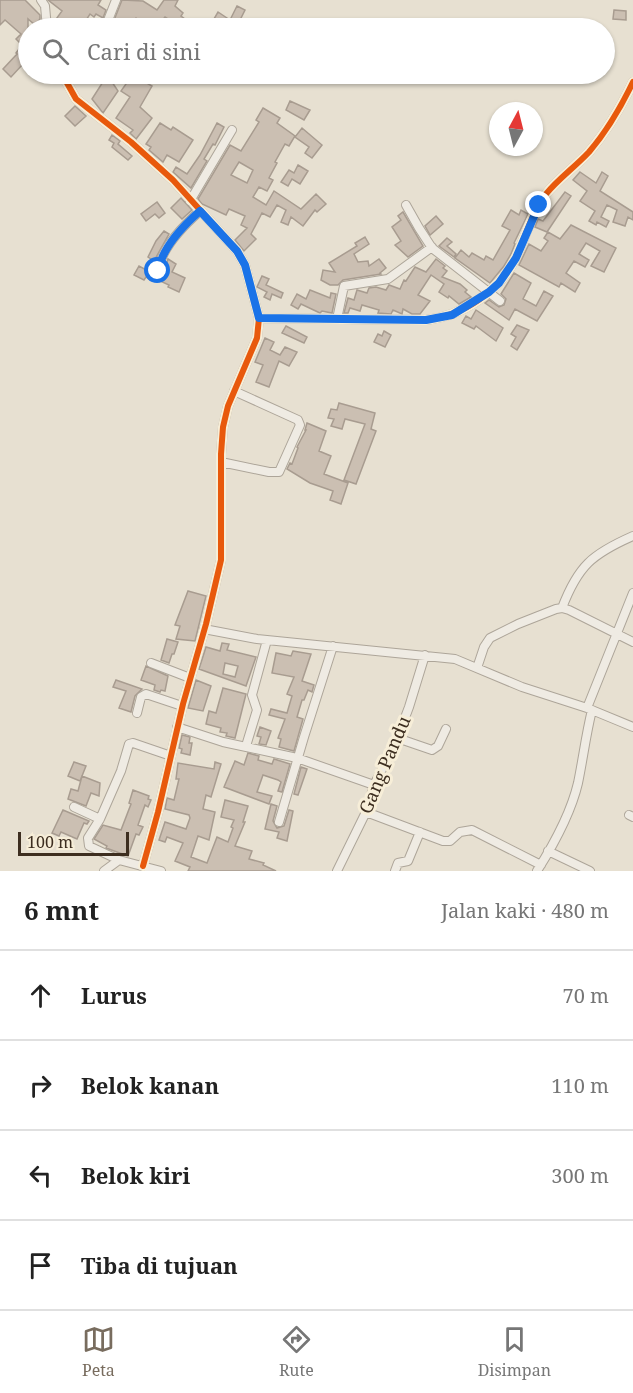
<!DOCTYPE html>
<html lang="id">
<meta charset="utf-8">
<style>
body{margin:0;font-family:"Noto Serif",serif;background:#f2f2f2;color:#222}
.compass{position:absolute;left:489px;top:102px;width:54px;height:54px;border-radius:50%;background:#fff;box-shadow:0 2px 4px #0004;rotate:7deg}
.scale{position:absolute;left:18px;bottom:15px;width:111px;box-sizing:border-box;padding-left:6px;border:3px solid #3d2e20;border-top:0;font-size:16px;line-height:21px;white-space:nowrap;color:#3d2e20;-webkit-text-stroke:4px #f7eed8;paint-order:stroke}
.stop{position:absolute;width:18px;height:18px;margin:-14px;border:4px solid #1a73e8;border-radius:50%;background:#fff}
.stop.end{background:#1a73e8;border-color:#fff;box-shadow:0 2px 6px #0008}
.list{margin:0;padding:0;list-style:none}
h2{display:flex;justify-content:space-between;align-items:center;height:78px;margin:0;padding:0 24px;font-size:26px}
h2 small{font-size:20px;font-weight:400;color:#767676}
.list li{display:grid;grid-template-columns:39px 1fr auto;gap:18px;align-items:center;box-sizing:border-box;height:90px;padding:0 24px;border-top:2px solid #e0e0e0}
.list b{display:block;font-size:22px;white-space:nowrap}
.list em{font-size:20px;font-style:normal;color:#767676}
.icon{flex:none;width:33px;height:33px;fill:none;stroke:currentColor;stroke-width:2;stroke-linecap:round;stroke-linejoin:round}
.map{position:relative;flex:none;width:633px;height:871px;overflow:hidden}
.search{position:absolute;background:#fff;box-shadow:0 2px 4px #0004;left:18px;right:18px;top:18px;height:66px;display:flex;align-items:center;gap:15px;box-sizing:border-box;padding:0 21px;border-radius:33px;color:#767676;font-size:22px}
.sheet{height:438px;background:#fff}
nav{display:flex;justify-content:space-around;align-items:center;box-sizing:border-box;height:84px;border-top:2px solid #e0e0e0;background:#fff;font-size:16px;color:#767676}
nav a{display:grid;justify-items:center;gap:3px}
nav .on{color:#786c5e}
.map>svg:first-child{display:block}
</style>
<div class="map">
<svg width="633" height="871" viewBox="0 0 633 871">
<rect width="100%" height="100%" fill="#e7e0d1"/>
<!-- building -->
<path fill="#cbbfb2" stroke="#a89c90" stroke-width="1.5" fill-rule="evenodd" d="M0,0H25L40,15V19L35,25L28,19V69L23,64L11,77L3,69L17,54L16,53L22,45L16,39L21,34L5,20L0,25Z
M48,0H101L98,5L106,10L103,18L96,14L94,17L90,14L81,28H59L54,22L62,11Z
M122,0L143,1L157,10L164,0H178L175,6L183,13L181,16L189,22L182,28L165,17L156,28H144L146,26L136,18L128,28H111Z
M237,6L245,10L236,28H218L211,24L218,12L230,20Z
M614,10L626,11V20L613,19Z
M108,74H119L112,82L118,91L103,113L92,99Z
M133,74H141L138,78L152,86L140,107L152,118L136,139L130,133L133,130L116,118L130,97L121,91Z
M290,101L310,110L304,120L286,110Z
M75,106L86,116L75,126L65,116Z
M263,108L280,118L277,123L295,136L289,146L285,144L275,162L277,163L269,178L273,180L267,191L259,187L253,197L266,205L274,191L301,209L316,194L326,204L317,212L315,210L303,226L291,217L288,225L281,222L286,210L277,205L270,217L262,213L251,234L256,239L244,251L235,240L247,228L241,225L245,216L229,209L226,215L202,204L198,199L230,145L241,151L259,122L256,120ZM239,162L253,170L247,183L231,175Z
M160,123L171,130L173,127L193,140L179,162L167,155L163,162L149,150L151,147L146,144Z
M217,123L224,127L215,145L213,144L204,159L207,161L191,188L173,172L176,167L187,174L200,155Z
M302,128L322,145L312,158L305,153L309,147L295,137Z
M112,135L120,141L118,144L132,156L128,160L112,147L114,143L109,140Z
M298,165L308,171L300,184L292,179L288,186L281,182L289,170L294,173Z
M580,172L596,183L602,172L608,176L600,191L633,212V220L628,217L625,226L613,222L617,210L607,205L601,217L609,221L606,227L597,222L596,225L589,221L595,211L580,201L587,191L573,180Z
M565,192L571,196L547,232L535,227L538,219L543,221Z
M181,198L192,210L182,219L171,208Z
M157,202L165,213L159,218L155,214L146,221L141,214Z
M511,210L519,215L521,210L528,214L514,243L515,244L511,254L504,266L490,283L455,258L461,250L469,257L472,253L484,260L486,256L493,260L510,230L502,226Z
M403,212L423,246L408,257L395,245L401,241L392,227L401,220L398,216Z
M436,216L443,224L430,235L425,226Z
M571,225L616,248L604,272L591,266L600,251L586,243L579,254L589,260L585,267L574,261L566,273L580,283L575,292L561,283L559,287L519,265L529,244L541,251L548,241L544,238L548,232L560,239Z
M164,231L169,234L154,261L148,257L156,241Z
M365,237L369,244L354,254L358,262L368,261L369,266L379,259L386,268L380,273L381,274L343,280L338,285H330L321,280L323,270L335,272L329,263L357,246L355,243Z
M447,238L452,242L447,246L456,254L454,257L439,246Z
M168,259L176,264L172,272L185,278L179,292L168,287L169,285L154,278L152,281L146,277L144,280L134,275L139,266L150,272L153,268L154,275L160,276L164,273Z
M436,259L445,266L443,268L447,271L442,277L460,284L467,290L465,292L471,297L459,304L449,296L448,298L439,292L444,284L431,275L418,295L430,301L420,314H412L403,309L402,314L393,310L391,314L378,313L379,310L362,305L360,311L350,308L348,313H344L348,298L354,300L357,290L367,293L369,288L376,287L386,290L389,285L400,289L404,280L406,281L415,267L426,272Z
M514,273L531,283L523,299L536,306L544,291L553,296L537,321L515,309L509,320L485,303L489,300L499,307L504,305L506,299L501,294Z
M262,276L269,279L266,285L283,293L281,298L272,294L270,300L264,297L267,292L257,287Z
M310,290L330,298L331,293L336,294L332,313L322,311L320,313L301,304L298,309L291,305L297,294L306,299Z
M476,310L503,328L496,341L476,326L474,329L462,323L466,316L471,319Z
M517,325L529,330L517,350L511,346L516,337L511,334Z
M286,326L307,337L304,343L282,333Z
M384,331L391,335L385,347L374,342L378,334L382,336Z
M265,338L274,342L270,350L280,355L285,347L297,352L289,366L279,361L269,387L256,382L263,365L255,362Z
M339,403L375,413L371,429L376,431L356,484L344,480L365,424L345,419L342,429L331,426L334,419L328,418L331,409L337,410Z
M307,423L326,431L319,451L331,456L324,474L348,483L341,504L330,500L333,491L310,483L287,469L290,463L292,464L298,448L297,447L306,430H305Z
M188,591L206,596L195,641L176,639L180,626L175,625Z
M167,639L178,642L174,654H172L169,663L161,660Z
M222,643L229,644L227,650L256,657L246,686L199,669L206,647L220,651ZM225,663L238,666L235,677L223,674Z
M293,651L311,654L302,681L314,685L312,692L308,690L304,700H302L297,717L303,719L294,751L279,747L281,739L278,738L285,719L269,715L271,709L287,713L292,696L287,694L294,677L272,673L276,653L291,656Z
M146,666L168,676L165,691L161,690L160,692L154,690L155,685L141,680Z
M116,680L142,689L135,696L131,712L119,708L126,691L113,687Z
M196,680L211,686L203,711L188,708Z
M223,688L246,694L235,738L226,736L227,733L220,732L221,728L206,724L209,711L216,713Z
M260,727L271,731L266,745L259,744L261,737L257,736Z
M182,735L190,737L189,743H192L190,755L181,753L182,749L179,748Z
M248,753L259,756L258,760L272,764L274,759L290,764L282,792L278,791L281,782L278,780L263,775L257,792L272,796L269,804L224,787L235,761L244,765Z
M74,762L86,766L80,781L68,776Z
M215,762L221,764L211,797L206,795L203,809L215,812L209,840L198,836L191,857L207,863L217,837L228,842L233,828L231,827L234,820L221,817L225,800L248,806L243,822H245L235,846L252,851L249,859L264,863L263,865L276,871H188L190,867L175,861L183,843L167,837L165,842L159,840L165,822L186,829L190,818L189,815L165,809L167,798L174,800L179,779H176L178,763L214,769Z
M301,767L307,769L298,795L294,794Z
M82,776L100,783L99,796L91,793L86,806L68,799L71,789L78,791Z
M133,790L149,796L148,799L151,800L148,807L145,805L138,825L143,827L139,835L136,834L128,856L106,848L107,846L94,839L103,825L121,830L131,804L129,803Z
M271,804L277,806L273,821L277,828L284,826L289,810L293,811L287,841L277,838L279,832L265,829Z
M63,810L89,821L87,824L84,823L77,839L61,832L59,836L52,833Z"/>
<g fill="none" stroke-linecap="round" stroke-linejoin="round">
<!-- minor casing -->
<g stroke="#ada599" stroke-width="10">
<path id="minor" d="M41,0L45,6L47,28
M105,28L116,0
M62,74L76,99L131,142L173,180L237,251L245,265L259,318L257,338L228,406L223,427L221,454V560L206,624L183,704L158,812L143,866
M190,201L232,130
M406,205L419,228L432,248L500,301
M158,271C161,248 183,226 200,211
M259,318L426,320C463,316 500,291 516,257C526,236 532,212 546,194C558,179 575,167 589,152C607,131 621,107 633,82
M337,319L344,286L388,279L432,247
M221,462L269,472H279L300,425L298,420L234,391
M562,608C578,566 592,554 633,536
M204,629L257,639L455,659L522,687L587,708L633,727
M151,663L190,678
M477,668L484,647L490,638L518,624L556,609L562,608L569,610L633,642
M587,708L633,593
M137,713L141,697L146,694L182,706
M177,727L223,742L297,758L374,785
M397,738L432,750L438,746L446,729
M246,746L257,710L252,695L267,640
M74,807L100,819L88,838L89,846L119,860
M366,812L443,841H450L460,832L472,830L541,865
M629,815L633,817
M100,819L121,771L129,744L133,743L171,756
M279,822L304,737L333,646
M548,851L590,871
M104,871L119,860L161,871
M337,871L366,812L374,785L395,744L409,707L425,655
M395,871L398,863L408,861L420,832
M537,871C554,844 571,813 578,783C583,759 586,734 592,710"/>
</g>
<!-- minor -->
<use href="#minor" stroke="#efebe3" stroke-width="8"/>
<!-- cycleway casing -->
<g stroke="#f7eed8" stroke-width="10">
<path id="cycleway" d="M62,74L76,99L131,142L173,180L237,251L245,265L259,318L257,338L228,406L223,427L221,454V560L206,624L183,704L158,812L143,866
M259,318L426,320C463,316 500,291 516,257C526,236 532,212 546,194C558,179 575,167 589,152C607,131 621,107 633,82"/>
</g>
<!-- cycleway -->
<use href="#cycleway" stroke="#e8590c" stroke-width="6"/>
</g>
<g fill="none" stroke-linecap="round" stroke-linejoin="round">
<!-- route -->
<path stroke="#1a73e8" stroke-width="8" d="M158,271C162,248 183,226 200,211L237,251L245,265L259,318L426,320L452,315L489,292L499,283L516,258L539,205"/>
</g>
<g text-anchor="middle" stroke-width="6" stroke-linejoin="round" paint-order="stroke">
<!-- street labels -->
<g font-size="18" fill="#3d2e20" stroke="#f7eed8">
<text transform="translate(385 765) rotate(-67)" y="6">Gang Pandu</text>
</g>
</g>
</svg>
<svg class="compass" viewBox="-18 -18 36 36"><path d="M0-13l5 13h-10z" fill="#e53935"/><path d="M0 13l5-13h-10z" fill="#767676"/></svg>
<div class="scale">100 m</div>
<div class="stop" style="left:158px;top:271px"></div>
<div class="stop end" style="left:539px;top:205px"></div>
<div class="search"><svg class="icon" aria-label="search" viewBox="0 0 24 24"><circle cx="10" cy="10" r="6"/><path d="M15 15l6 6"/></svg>Cari di sini</div>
</div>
<section class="sheet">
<h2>6 mnt<small>Jalan kaki · 480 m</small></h2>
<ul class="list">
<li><svg class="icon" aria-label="ahead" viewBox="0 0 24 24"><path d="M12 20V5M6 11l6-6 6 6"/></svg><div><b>Lurus</b></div><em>70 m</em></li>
<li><svg class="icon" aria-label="right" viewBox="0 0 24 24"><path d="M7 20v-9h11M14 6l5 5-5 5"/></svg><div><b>Belok kanan</b></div><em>110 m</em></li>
<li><svg class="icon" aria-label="left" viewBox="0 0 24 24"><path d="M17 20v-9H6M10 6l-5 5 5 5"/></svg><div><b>Belok kiri</b></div><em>300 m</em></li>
<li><svg class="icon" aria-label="arrive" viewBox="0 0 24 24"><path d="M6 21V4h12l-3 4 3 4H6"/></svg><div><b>Tiba di tujuan</b></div></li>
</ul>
</section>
<nav>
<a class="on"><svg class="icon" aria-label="map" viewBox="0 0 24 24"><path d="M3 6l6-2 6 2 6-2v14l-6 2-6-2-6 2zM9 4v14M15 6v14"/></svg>Peta</a>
<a><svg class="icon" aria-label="directions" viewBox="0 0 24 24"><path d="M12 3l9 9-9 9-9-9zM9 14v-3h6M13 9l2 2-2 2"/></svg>Rute</a>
<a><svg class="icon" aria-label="saved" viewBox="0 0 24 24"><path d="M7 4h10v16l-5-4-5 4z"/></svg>Disimpan</a>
</nav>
